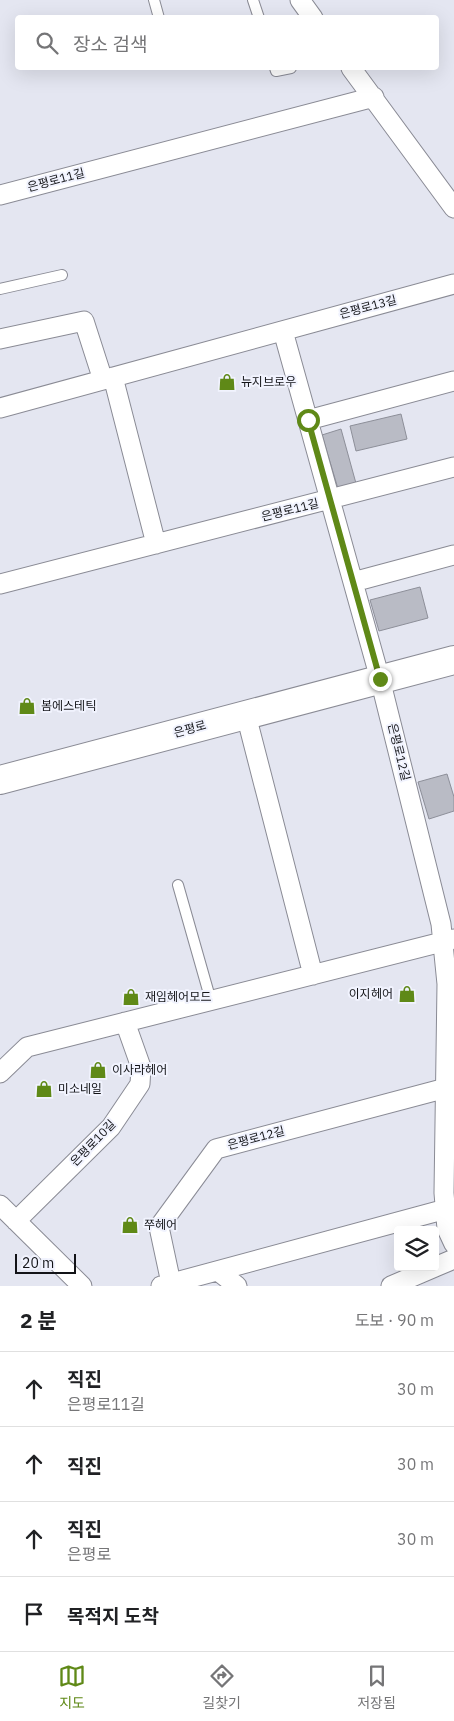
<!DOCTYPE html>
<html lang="ko">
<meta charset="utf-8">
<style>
body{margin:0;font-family:"IBM Plex Sans","Noto Sans KR",sans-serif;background:#f6f6f6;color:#202124}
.controls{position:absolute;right:15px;bottom:15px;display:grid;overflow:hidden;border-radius:5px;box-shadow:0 5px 20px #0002}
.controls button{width:45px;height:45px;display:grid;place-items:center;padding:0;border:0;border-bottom:1px solid #e0e0e0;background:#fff;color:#202124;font:25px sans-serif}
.scale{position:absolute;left:15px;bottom:12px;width:61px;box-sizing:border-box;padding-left:5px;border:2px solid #121317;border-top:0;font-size:14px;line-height:18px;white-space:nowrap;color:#121317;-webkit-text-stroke:4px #f1f3fe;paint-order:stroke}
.stop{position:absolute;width:15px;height:15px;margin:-11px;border:4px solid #5f8917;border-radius:50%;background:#fff}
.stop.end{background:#5f8917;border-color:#fff;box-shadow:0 1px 5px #0008}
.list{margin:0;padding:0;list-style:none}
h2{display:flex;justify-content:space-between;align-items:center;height:65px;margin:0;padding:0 20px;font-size:21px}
h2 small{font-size:16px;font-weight:400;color:#757577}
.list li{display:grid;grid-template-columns:32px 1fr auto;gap:15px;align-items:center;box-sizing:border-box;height:75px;padding:0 20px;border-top:1px solid #e0e0e0}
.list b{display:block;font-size:19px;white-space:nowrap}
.list p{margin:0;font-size:16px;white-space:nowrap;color:#757577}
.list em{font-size:16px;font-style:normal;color:#757577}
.icon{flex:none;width:28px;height:28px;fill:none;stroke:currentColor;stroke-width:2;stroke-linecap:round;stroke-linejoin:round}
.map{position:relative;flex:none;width:454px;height:1286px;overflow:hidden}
.search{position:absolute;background:#fff;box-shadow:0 5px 20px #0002;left:15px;right:15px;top:15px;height:55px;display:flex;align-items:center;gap:12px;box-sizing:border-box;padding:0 18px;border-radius:5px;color:#757577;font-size:19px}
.sheet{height:365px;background:#fff}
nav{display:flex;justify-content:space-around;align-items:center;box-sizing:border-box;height:70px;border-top:1px solid #e0e0e0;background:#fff;font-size:14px;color:#757577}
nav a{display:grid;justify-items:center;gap:2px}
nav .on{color:#5f8917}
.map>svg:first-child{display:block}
</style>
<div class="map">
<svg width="454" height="1286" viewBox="0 0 454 1286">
<rect width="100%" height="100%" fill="#e4e6f1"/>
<!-- building -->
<path fill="#b9bbc5" stroke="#8d8f99" d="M401,414L407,439L356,451L350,426Z
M341,429L357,487L339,492L322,435Z
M420,587L428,618L379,631L370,600Z
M447,774L454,797V811L429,819L418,782Z"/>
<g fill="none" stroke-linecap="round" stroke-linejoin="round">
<!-- service casing -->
<g stroke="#8a8b95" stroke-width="12">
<path id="service" d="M154,0L159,18
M253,0L259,18
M275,68L276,71L291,68
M0,289L62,275
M178,885L211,1001"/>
</g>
<!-- minor casing -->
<g stroke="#8a8b95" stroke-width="21">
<path id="minor" d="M300,0L313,18
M351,68L454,208
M0,195L374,97
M283,331L380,679L441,924L447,984L444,1193L447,1229L454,1244
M0,339L84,321L103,380
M113,377L156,544
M0,408L454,284
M308,420L454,381
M353,582L454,555
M0,584L454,467
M246,715L313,975
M0,1073L27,1047L454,939
M0,1205L82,1286
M16,1221L111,1127L140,1084L141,1067L125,1022
M435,1267L454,1259
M218,1271L237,1286
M171,1283L159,1227L216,1149L446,1088
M161,1286L446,1209
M391,1286L435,1267"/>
</g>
<!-- secondary casing -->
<g stroke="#8a8b95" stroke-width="30">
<path id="secondary" d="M0,780L454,660"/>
</g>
<!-- service -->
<use href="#service" stroke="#fff" stroke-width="10"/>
<!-- minor -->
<use href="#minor" stroke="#fff" stroke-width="19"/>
<!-- secondary -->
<use href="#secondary" stroke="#fff" stroke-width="28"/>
</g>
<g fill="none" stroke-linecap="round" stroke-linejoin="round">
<!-- route -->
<path stroke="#5f8917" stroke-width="6" d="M308,420L380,679"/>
</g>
<!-- icons -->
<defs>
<g id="shop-bare" transform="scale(1.35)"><path d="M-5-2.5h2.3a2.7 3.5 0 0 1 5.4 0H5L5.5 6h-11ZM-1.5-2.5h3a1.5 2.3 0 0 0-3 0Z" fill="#5f8917" stroke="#f1f3fe" stroke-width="2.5" paint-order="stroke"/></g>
</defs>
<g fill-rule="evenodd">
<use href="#shop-bare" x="227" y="382"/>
<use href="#shop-bare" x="27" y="706"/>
<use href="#shop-bare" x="407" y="994"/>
<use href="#shop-bare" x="131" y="997"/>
<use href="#shop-bare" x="98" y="1070"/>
<use href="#shop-bare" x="44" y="1089"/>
<use href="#shop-bare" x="130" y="1225"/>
</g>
<g text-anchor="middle" stroke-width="4" stroke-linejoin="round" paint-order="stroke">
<!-- street labels -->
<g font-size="12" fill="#121317" stroke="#f1f3fe">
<text transform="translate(56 180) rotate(-15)" y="4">은평로11길</text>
<text transform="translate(368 307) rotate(-15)" y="4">은평로13길</text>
<text transform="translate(290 510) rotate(-14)" y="4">은평로11길</text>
<text transform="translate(190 729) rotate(-15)" y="4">은평로</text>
<text transform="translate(399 752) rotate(76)" y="4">은평로12길</text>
<text transform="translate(256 1138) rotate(-15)" y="4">은평로12길</text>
<text transform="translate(93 1143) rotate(-46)" y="4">은평로10길</text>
</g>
<!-- poi labels -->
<g font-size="12" fill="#121317" stroke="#f1f3fe" text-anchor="start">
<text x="241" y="386">뉴지브로우</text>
<text x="41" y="710">봄에스테틱</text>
<text x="393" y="998" text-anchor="end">이지헤어</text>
<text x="145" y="1001">재임헤어모드</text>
<text x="112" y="1074">이사라헤어</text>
<text x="58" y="1093">미소네일</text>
<text x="144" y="1229">쭈헤어</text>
</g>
</g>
</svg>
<div class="controls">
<button><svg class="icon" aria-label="layers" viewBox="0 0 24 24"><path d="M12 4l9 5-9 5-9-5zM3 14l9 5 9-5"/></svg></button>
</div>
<div class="scale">20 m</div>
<div class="stop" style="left:308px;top:420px"></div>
<div class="stop end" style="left:380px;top:679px"></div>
<div class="search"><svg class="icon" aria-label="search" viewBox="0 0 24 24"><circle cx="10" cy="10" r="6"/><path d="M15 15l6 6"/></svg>장소 검색</div>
</div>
<section class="sheet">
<h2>2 분<small>도보 · 90 m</small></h2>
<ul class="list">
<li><svg class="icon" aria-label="ahead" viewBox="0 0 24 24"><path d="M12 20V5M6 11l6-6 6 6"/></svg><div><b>직진</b><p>은평로11길</p></div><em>30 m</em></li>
<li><svg class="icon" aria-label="ahead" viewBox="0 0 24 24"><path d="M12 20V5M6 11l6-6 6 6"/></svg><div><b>직진</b></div><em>30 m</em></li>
<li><svg class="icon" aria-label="ahead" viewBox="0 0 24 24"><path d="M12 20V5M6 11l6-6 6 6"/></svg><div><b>직진</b><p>은평로</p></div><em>30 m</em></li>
<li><svg class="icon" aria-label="arrive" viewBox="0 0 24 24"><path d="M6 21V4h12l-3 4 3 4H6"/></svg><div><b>목적지 도착</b></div></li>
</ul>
</section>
<nav>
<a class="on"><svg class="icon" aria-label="map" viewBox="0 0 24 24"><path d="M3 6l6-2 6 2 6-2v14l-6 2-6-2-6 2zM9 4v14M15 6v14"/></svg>지도</a>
<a><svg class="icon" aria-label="directions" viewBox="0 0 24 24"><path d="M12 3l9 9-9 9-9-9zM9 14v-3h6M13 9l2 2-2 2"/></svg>길찾기</a>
<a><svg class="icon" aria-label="saved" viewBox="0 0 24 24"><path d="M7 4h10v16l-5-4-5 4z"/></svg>저장됨</a>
</nav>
